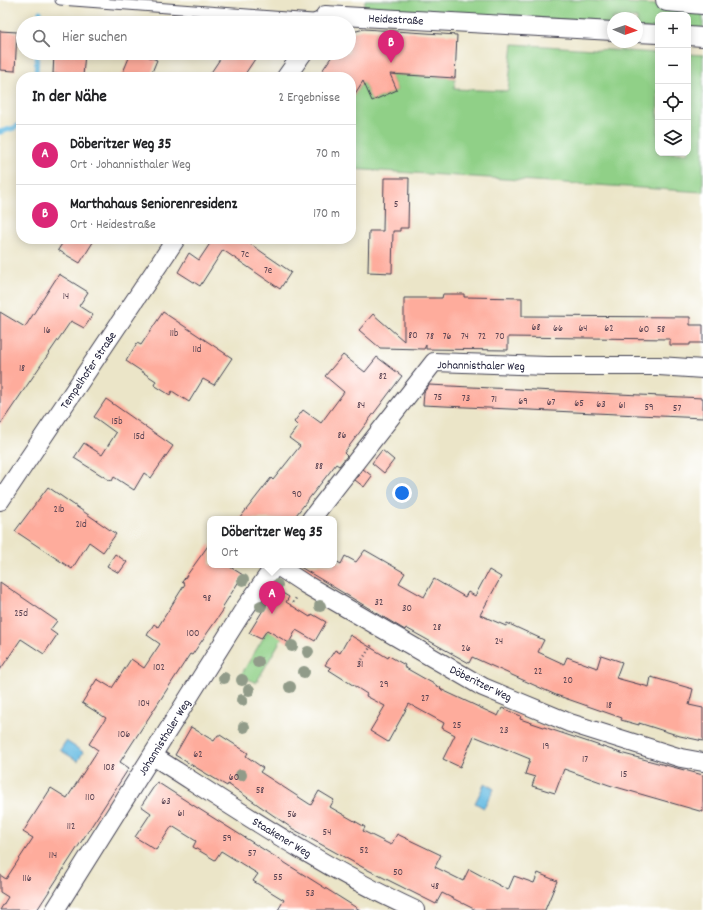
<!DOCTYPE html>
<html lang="de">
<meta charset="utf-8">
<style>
body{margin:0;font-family:Dekko,sans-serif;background:#f6f6f6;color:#202124}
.controls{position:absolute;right:12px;top:12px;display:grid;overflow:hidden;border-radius:8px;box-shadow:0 2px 10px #0003}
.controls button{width:36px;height:36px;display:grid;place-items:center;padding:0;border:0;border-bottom:1px solid #e0e0e0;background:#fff;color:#202124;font:20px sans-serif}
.compass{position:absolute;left:607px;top:12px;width:36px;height:36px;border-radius:50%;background:#fff;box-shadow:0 2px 10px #0003;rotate:92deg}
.you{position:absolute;left:402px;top:493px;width:14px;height:14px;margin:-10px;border:3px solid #fff;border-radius:50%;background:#1a73e8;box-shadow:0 0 0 6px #1a73e833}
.badge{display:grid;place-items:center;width:26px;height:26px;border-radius:50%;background:#db2777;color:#fff;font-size:13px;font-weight:700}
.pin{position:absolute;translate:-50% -33px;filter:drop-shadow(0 1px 2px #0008)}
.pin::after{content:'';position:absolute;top:21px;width:14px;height:12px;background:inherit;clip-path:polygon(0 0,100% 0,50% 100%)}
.popup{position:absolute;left:207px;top:516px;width:130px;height:52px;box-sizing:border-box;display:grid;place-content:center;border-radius:8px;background:#fff;filter:drop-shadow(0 1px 3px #0005);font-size:13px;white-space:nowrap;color:#757577}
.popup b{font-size:15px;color:#202124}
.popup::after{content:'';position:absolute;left:50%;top:100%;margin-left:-8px;border:8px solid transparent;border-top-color:#fff}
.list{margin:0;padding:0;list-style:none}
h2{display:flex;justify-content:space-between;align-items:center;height:52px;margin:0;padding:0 16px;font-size:17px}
h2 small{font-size:13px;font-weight:400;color:#757577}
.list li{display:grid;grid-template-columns:26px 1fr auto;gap:12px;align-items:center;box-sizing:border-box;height:60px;padding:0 16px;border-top:1px solid #e0e0e0}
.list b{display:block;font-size:15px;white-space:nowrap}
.list p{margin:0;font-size:13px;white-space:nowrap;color:#757577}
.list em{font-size:13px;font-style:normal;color:#757577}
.icon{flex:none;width:22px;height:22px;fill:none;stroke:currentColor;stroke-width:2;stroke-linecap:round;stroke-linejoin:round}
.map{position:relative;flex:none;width:703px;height:910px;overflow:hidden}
.search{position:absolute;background:#fff;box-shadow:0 2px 10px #0003;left:16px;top:16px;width:340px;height:44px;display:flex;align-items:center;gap:10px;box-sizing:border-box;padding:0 14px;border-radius:22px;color:#757577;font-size:15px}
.panel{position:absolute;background:#fff;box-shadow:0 2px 10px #0003;left:16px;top:72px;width:340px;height:172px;border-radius:16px}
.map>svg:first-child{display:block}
</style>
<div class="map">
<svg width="703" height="910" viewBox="0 0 703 910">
<rect width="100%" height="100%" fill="#fff"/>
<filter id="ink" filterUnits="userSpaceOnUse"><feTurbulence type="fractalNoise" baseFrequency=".025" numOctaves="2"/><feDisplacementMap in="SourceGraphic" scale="8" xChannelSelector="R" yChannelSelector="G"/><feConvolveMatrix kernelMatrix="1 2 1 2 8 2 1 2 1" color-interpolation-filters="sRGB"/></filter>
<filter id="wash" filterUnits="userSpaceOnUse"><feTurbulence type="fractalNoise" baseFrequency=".012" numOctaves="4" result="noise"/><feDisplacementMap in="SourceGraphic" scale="16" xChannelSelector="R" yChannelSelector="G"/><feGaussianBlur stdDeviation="0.9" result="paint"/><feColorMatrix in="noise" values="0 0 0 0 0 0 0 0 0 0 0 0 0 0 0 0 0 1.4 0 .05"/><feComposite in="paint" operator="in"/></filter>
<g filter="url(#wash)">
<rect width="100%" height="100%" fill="#ebe5c8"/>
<!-- green -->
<path fill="#90d087" stroke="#597961" d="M365,0H582L703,8V32L688,31V15H658V29L637,28V18H613V26L364,12Z
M513,44L658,53V153H688V54L703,55V192L351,169V100L363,81L372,101L397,90L390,74L455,78L454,89L508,91Z
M268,630L282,638L256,683L241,675Z"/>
<!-- water -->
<path fill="#66bbe2" stroke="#446e8e" d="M66,741L83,752L78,761L60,750Z
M485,783L494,789L484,808L475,803Z"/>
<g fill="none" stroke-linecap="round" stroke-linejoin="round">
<!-- stream -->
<path stroke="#66bbe2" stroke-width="5" d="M40,23V12
M36,77L37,53
M0,132L14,128L21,124"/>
</g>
<g id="blocks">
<!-- building -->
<path fill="#feac9c" d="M364,29L457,35L455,78L390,74L397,90L372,101L363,81L351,100V77H318L334,53H349V36L353,32Z
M0,31L17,32L15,71L0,70Z
M54,53H85L83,76L53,74Z
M131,53H139L157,60L150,77H121Z
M224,53H259L243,77H208Z
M384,178H409L408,228H400V231H393L392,273L368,272L369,231H383Z
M65,239H95L80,263L58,250Z
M206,239H243L291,272L280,289L223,250L200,286L178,272L189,253L199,260L211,242Z
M59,274L88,292L79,306L93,315L84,328L71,321L0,425V312L25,327Z
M443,294H464V297L522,298V316L690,317V325H703V343H690V345H670V339L508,337V350L426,349V345L424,349L380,348L359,330L373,314L404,341V298H442Z
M163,312L232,358L214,385L203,379L189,402L172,391L170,395L154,385L156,381L126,361L137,343L141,345Z
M343,355L365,372L377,357L402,376L344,453L347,456L339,466L336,464L293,519H239L271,478L273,480L300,446L289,438L298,426L294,422L303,410L321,423L344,392L325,376Z
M429,385L703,398V418L423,405L424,392Z
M106,399L173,446L151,478L144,473L134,490L114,477L112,481L109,480L74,458L84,443L102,455L116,433L94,417Z
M382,450L394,460L384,473L372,463Z
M363,469L372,476L364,487L355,480Z
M48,487L116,534L103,552L89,542L72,569L15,531Z
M210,543V565H227L243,575L222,608L224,609L192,655L190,654L120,762L129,768L37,910H0L8,897L0,892V875L6,879L33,838L23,832L51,788L67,798L98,750L89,744L106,718L82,703L97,679L112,688L131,659L144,668L160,644L147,635L154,624L158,627L185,584L182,582Z
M365,550L405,573L399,583L424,597L434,579L465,597L468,592L475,596L489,570L501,577L480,615L506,626L507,623L544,640L538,652L564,664L567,657L597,668L601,655L622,662L616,678L649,687L651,677L693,689L689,705L703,708V741L680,736L639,723V725L621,720L622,718L556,695L472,657L469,663L406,628L405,630L297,565H334V560L341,564L345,556L356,562Z
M115,554L127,562L119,573L107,566Z
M0,582L57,621L50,630L57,635L44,654L21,639L0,670Z
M276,589L289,597L286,602L310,617L312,614L326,622L315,641L296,630L289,643L267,630L261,639L249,633Z
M350,635L388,658L389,656L405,665L404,667L441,688L440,689L498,716L502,708L521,716L520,719L624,754L703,775V812L609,785L564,769L555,793L532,786L535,777L525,774L530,759L474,736L460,767L443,759L455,735L442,728L444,723L409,704L388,742L370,731L385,706L366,696L367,694L329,670L331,668L325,665L335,650L340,653Z
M191,727L214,741L218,735H220L248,753L246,756L263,768L260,772L311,805L319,791L334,800L330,807L365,827L363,831L391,845L397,834L441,855L435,867L463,881L469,869L508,890L514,876L534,883L538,873L557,881L545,910H476L442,893L436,904L364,868L293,829L228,784L227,786L175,755Z
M157,782L188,802L360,910H278L284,900L253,881L258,874L221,851L215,860L193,847L196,841L172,826L156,850L135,837L151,813L141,806Z"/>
</g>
</g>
<g filter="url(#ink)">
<use href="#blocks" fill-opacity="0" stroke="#403f50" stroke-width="1"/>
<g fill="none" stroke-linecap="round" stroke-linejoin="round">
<!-- service casing -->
<g stroke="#403f50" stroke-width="11">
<path id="service" d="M60,0L313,19L325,15"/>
</g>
<!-- minor casing -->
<g stroke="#403f50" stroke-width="20">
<path id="minor" d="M325,15L613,31
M637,33L658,34
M688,36L703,37
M286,77L303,53
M0,501L176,239
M311,519L434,362L547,366H659L703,369
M276,565L305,584L483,687L570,723L681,758L703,762
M153,756C238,810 323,868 415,910
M55,910L241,614L275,565"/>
</g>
<!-- tertiary casing -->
<g stroke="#403f50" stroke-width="24">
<path id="tertiary" d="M667,0L703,3"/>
</g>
<!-- path -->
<path stroke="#403f50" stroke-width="2.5" stroke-dasharray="1 3" stroke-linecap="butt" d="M291,606L296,598
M360,663L373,643"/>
<!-- service -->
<use href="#service" stroke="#fff" stroke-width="9"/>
<!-- minor -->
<use href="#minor" stroke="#fff" stroke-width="18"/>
<!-- tertiary -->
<use href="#tertiary" stroke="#fff" stroke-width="22"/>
</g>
<!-- trees -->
<g fill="#919b89">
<circle cx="243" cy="580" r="6"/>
<circle cx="277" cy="585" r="6"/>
<circle cx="261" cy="606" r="6"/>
<circle cx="320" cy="606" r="6"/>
<circle cx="292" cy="646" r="6"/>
<circle cx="308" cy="652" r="6"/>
<circle cx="258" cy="662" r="6"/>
<circle cx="304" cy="672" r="6"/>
<circle cx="224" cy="678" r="6"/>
<circle cx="242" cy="680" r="6"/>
<circle cx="290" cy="687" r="6"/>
<circle cx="249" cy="690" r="6"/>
<circle cx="242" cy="700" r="6"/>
<circle cx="244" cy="727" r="6"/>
<circle cx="241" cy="775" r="6"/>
</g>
</g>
<g text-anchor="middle" stroke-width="3" stroke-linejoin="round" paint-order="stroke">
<!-- number labels -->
<g font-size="10" fill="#594453">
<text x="396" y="207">5</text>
<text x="245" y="257">7c</text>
<text x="268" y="273">7e</text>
<text x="66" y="299">14</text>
<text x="536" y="330">68</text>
<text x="558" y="331">66</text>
<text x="583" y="331">64</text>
<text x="609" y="331">62</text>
<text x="644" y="332">60</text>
<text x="661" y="332">58</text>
<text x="47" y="333">16</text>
<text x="174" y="336">11b</text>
<text x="413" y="338">80</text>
<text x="430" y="339">78</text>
<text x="447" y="339">76</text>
<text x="465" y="339">74</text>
<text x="482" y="339">72</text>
<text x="500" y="339">70</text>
<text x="197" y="352">11d</text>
<text x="22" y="371">18</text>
<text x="383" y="379">82</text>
<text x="438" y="400">75</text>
<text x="466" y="401">73</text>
<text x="494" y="402">71</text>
<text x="523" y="404">69</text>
<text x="551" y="405">67</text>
<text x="579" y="406">65</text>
<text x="601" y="407">63</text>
<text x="361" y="408">84</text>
<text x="622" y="408">61</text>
<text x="649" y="410">59</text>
<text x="677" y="411">57</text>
<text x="117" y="424">15b</text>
<text x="342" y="438">86</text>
<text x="139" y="439">15d</text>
<text x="319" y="469">88</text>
<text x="297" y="497">90</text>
<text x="59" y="512">21b</text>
<text x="81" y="527">21d</text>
<text x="207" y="601">98</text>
<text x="379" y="605">32</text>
<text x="407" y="611">30</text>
<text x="21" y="616">25d</text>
<text x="437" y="630">28</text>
<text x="193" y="636">100</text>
<text x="499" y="644">24</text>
<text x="466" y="651">26</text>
<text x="360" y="667">31</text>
<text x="159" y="670">102</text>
<text x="538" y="674">22</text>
<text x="568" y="683">20</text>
<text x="384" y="687">29</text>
<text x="425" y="701">27</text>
<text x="144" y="706">104</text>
<text x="609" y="708">18</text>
<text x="457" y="728">25</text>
<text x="504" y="733">23</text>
<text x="124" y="737">106</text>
<text x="546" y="749">19</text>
<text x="198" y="757">62</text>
<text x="585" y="762">17</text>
<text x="109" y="770">108</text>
<text x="624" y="777">15</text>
<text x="234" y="780">60</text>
<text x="260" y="793">58</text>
<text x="90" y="800">110</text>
<text x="166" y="804">63</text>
<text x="181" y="816">61</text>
<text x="292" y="817">56</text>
<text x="71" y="829">112</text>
<text x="327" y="835">54</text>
<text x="227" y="841">59</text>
<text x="364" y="853">52</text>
<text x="252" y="856">57</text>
<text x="53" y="858">114</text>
<text x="398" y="875">50</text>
<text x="278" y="880">55</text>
<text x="27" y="881">116</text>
<text x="435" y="889">48</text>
<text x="310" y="896">53</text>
</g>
<!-- street labels -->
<g font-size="12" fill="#22223b" stroke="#fff">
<text transform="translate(396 19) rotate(3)" y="4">Heidestraße</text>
<text transform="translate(481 365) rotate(1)" y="4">Johannisthaler Weg</text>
<text transform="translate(88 370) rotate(-56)" y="4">Tempelhofer Straße</text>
<text transform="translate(481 683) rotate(26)" y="4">Döberitzer Weg</text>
<text transform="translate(164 737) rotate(-58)" y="4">Johannisthaler Weg</text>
<text transform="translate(282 837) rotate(31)" y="4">Staakener Weg</text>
</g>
</g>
</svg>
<div class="controls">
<button>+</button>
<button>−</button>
<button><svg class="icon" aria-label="locate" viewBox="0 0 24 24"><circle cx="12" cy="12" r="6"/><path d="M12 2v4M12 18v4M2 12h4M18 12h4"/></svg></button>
<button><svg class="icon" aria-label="layers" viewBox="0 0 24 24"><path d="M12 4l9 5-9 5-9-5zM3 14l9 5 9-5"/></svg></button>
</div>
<svg class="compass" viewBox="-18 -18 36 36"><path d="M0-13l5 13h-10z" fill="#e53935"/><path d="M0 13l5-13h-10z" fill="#757577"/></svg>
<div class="you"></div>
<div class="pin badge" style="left:272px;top:614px">A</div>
<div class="popup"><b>Döberitzer Weg 35</b>Ort</div>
<div class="pin badge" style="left:391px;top:63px">B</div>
<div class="search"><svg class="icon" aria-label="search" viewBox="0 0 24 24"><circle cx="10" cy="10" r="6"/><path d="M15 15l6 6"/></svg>Hier suchen</div>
<section class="panel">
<h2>In der Nähe<small>2 Ergebnisse</small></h2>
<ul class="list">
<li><span class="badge">A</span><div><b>Döberitzer Weg 35</b><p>Ort · Johannisthaler Weg</p></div><em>70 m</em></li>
<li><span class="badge">B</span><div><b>Marthahaus Seniorenresidenz</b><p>Ort · Heidestraße</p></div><em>170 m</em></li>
</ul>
</section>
</div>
